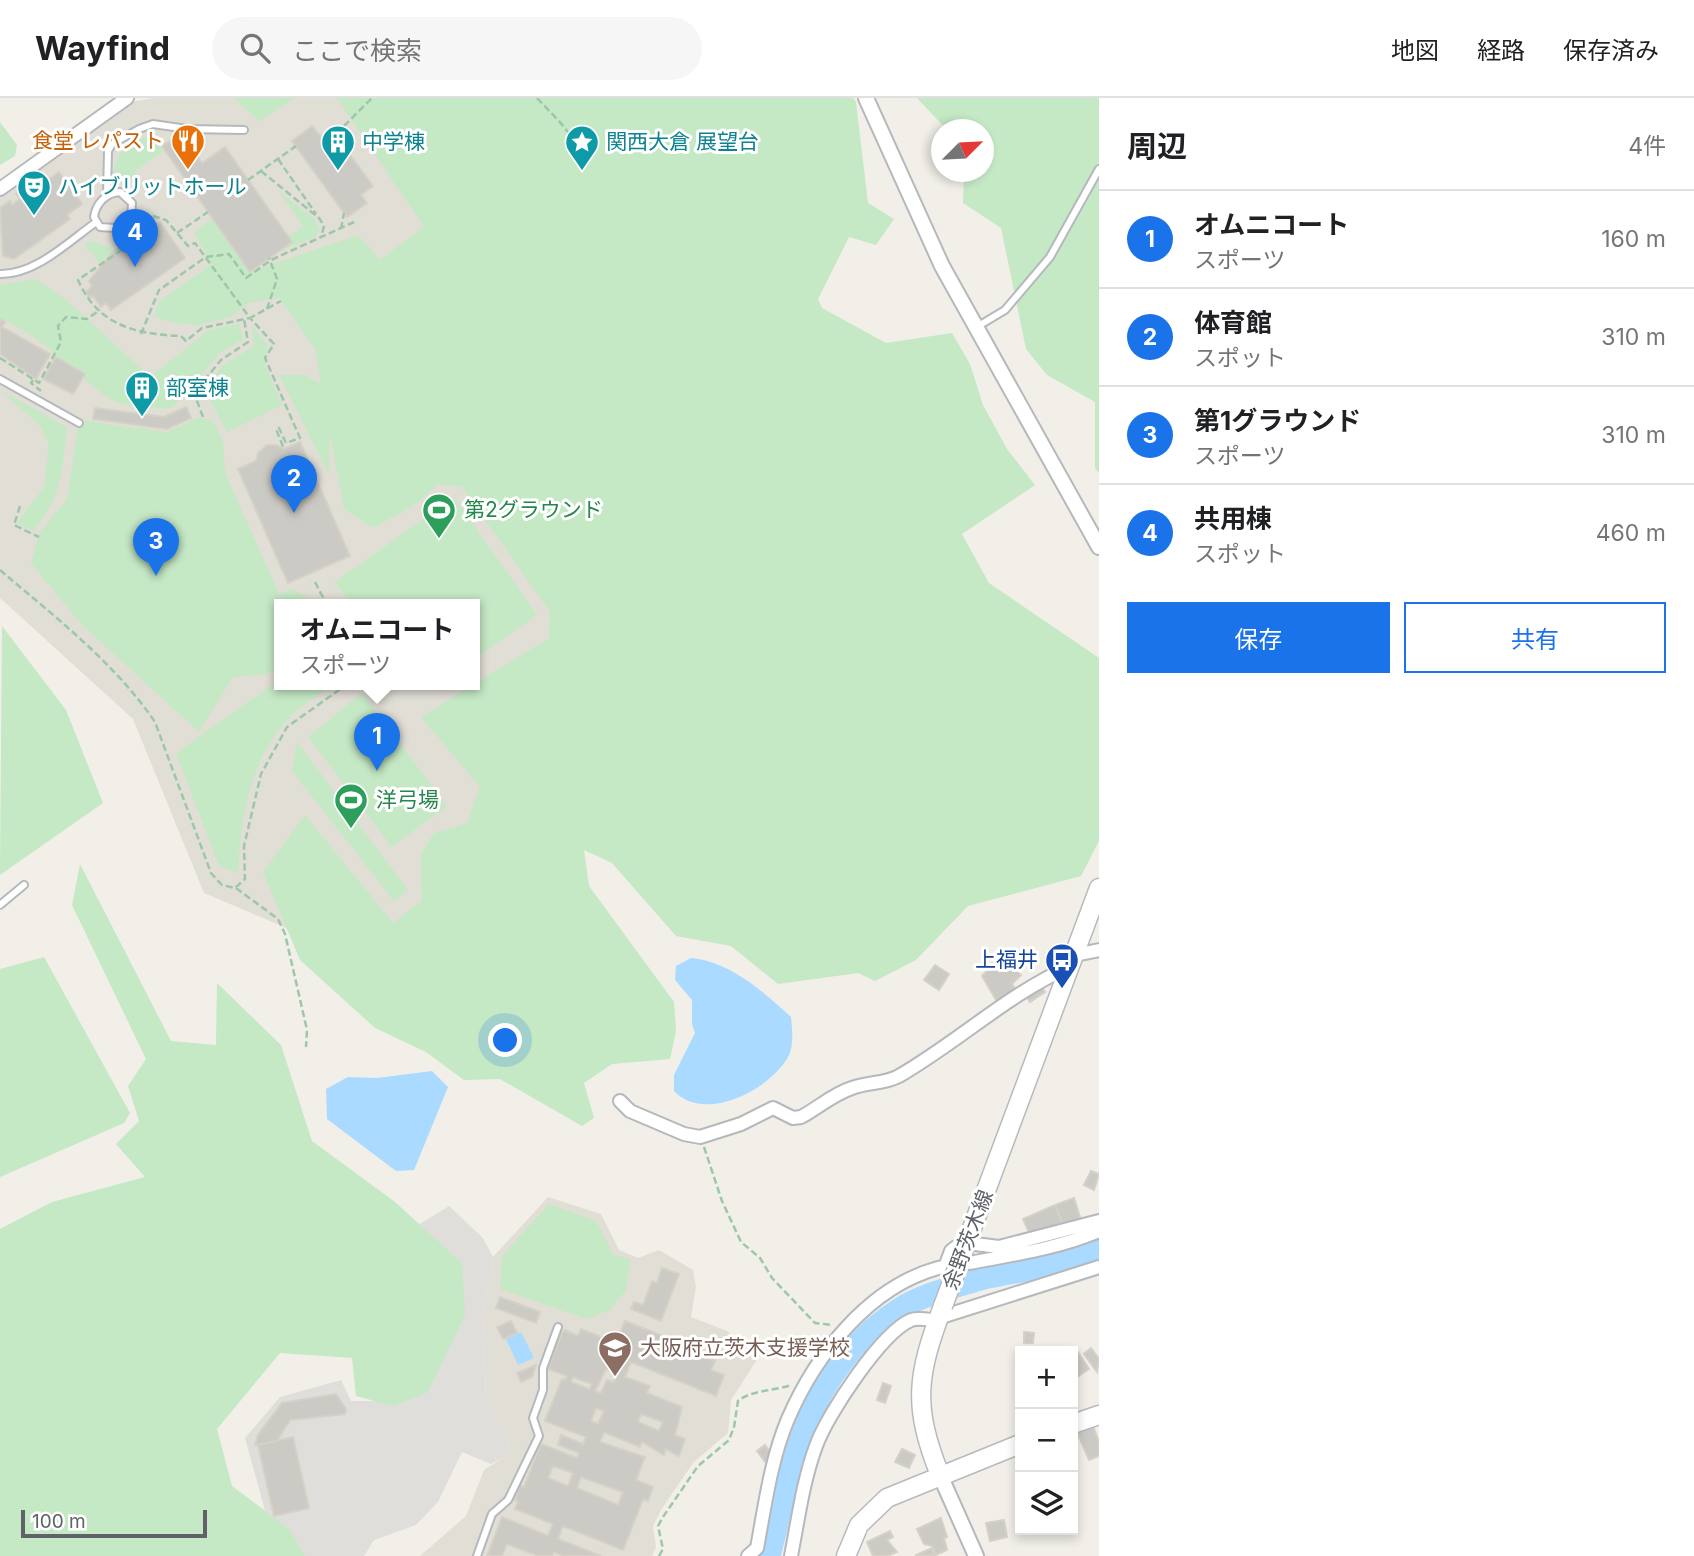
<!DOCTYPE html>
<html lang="ja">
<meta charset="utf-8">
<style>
body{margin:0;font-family:Inter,"Noto Sans JP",sans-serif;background:#f6f6f6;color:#202124}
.controls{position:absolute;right:21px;bottom:21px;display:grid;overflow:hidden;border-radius:0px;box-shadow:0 4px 10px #0003}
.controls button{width:63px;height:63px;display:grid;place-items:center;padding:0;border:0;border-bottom:2px solid #e0e0e0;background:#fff;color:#202124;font:35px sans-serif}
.compass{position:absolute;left:931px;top:21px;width:63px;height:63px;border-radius:50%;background:#fff;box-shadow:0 4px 10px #0003;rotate:66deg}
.scale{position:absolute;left:21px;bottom:18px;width:186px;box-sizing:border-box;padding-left:7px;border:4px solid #5f6368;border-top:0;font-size:19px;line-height:24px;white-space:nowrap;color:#5f6368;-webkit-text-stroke:5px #fff;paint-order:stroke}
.you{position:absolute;left:506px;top:943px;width:24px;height:24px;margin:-18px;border:5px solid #fff;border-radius:50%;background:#1a73e8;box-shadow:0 0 0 10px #1a73e833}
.badge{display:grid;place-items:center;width:46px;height:46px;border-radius:50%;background:#1a73e8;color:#fff;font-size:23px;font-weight:700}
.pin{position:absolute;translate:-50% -58px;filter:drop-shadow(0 2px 4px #0008)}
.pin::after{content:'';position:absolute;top:37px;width:24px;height:21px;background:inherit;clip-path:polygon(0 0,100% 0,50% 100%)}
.popup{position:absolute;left:274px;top:501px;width:206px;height:91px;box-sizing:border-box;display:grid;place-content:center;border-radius:0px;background:#fff;filter:drop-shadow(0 2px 5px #0005);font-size:23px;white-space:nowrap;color:#757577}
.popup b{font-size:26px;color:#202124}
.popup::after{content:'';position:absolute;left:50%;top:100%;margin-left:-14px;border:14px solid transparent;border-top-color:#fff}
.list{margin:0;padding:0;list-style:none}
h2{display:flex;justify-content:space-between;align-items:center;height:91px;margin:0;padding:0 28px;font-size:30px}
h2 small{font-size:23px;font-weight:400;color:#757577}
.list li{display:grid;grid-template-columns:46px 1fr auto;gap:21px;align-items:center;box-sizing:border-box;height:98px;padding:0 28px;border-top:2px solid #e0e0e0}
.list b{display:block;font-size:26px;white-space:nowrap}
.list p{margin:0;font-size:23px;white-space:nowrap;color:#757577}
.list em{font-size:23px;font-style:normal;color:#757577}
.actions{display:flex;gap:14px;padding:21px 28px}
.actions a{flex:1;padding:16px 0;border:2px solid #1a73e8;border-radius:0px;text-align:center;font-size:24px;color:#1a73e8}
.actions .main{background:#1a73e8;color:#fff}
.icon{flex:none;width:38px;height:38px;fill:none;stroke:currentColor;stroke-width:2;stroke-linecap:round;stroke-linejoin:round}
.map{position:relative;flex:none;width:1099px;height:1458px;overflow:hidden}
header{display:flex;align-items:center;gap:42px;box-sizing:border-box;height:98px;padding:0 35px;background:#fff;border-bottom:2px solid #e0e0e0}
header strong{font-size:33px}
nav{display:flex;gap:38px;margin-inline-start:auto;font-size:24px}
.search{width:490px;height:63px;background:#f6f6f6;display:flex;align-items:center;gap:18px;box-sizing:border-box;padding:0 24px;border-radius:38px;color:#757577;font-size:26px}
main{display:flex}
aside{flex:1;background:#fff}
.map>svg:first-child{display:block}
</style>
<header>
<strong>Wayfind</strong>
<div class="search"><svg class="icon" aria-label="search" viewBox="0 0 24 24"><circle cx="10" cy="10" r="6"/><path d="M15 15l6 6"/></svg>ここで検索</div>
<nav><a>地図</a><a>経路</a><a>保存済み</a></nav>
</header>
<main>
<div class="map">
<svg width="1099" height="1458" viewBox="0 0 1099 1458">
<rect width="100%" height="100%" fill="#f1efe8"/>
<!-- industrial -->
<path fill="#e0deda" d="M449,1108L483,1140L493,1159L483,1217L486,1301L509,1347L503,1360L491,1366L462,1354L438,1404L416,1427L374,1442L364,1458H295L269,1427L245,1340L280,1299L341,1282L351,1303H391L415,1129Z"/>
<!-- education -->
<path fill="#e1ded6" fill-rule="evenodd" d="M154,0H371L628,600L395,876L204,795L133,621L0,500V98L131,4ZM279,507H475V587H279Z
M548,1099L601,1116L619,1152L638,1160L659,1152L693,1172L696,1189L691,1219L727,1233L758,1260L731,1302L728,1335L693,1365L661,1412L653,1428L656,1449L652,1458H420L466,1418L484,1372L503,1360L509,1347L486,1301L483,1217L493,1159Z"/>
<!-- green -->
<path fill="#c5e8c5" d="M233,0H295L259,23Z
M337,0H853L856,4L868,105L894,121L876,147L849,139L818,201L822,210L886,245L952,235L970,266L983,307L1007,351L1035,387L962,436L989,485L1099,560V743L1081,778L968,808L916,862L875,883L858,875L778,886L731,848L676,838L612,765L584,752L589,788L674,904L676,933L670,961L612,966L584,985L594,1020L582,1028L500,981L464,982L426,954L375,930L300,862L263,774L305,717L393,825L422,803L421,756L434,735L467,725L480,689L421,619L549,540L550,514L462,389L438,386L416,406L373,430L344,411L330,335L329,377L279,277H304L321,286L315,251L279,200L248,205L230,219L198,227L174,225L154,218L159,203L212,166L194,135L212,120L250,174L358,137L380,162L424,129Z
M917,0H1099V375L1095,370V304L1047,277L1026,251L1001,130L963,105L964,74H984V32L946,31Z
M0,24L17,47L15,58L0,67Z
M154,36L165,52L134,74L143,87L140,89L127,79L113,78C115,54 131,41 154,36Z
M279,93L314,121L320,132L315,139L283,152L292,144L288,139L303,128Z
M92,143L114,151V153L99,165L93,155L88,154L85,146Z
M36,181L69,204L150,279L209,232L239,226L243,242L222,253L172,310C154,311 124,310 109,300C68,274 49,240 0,221V187Z
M252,227L268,248L265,267L282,307L227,334L205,292L222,268L254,248Z
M0,292L67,329C62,371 63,399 33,433L17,425L44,389L49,345L39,327Z
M199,319L213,323L223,343L225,375L279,496L292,491L306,498L310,507H279V569L266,576L233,579L199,634L82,527L31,465L40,434L67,401L79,322L167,334Z
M454,399L537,517L475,561V507H351L335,484Z
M2,528L66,612L103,705L0,777Z
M279,582V587H333C320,597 301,607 290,619C249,662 241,719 238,775L219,768L176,655Z
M362,595L447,708L392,749L308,639Z
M297,644L408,792L394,803L292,673Z
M80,766L171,943L216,947L217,885L281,947L312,1043L395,1104L462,1165L465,1217L428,1294L393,1308L356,1298L352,1260L280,1255L217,1331L232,1388L289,1431L305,1458H0V1131L52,1104L145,1079L116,1046L139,1023L128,988L146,961L72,807Z
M44,859L130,1015L124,1025L0,1079V871Z
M549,1106L596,1123L613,1156L630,1162L626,1192L610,1212L587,1221L500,1191L502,1158Z"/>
<!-- water -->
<path fill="#aadaff" d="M691,860C729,863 764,894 791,919C792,930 794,946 789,957C772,991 705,1026 674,993V977L695,935L692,926V902L675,882L676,868Z
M432,973L448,989L414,1072L396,1073L327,1021L326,991L348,979L377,980Z
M521,1234L534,1260L518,1267L506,1241Z"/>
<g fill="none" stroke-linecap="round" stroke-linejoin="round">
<!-- river -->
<path stroke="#aadaff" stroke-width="23" d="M769,1458C794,1360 808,1270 900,1211C923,1196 955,1189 980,1181C1003,1175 1026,1173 1049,1168C1066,1165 1083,1157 1099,1151"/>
</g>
<!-- building -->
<path fill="#cccac5" stroke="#d6d1c6" stroke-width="2" fill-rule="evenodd" d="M312,28L324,42L334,35L373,88L361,97L367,105L347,119L292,43Z
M182,35L202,65L225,49L292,144L250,174L162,48Z
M59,74L82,106L67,117L70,121L14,161L3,158L0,110L10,103L12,107L20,101L16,96L32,84L36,90Z
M160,124L185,160L111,212L106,205L101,209L93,198L89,200L86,194L92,188L89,183L109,158L126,142Z
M0,221L5,224L2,229L50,256L36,281L0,256Z
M56,259L85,276L73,296L43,281Z
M186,309L191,320L167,331L93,321L95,310L164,319Z
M300,344L350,458L288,485L238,371L256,363L258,355L267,347H276L284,351Z
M1003,861L1021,877L1012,886L1018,895L999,907L982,878L989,871L988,867Z
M935,867L949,876L939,892L924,882Z
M1039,885L1045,894L1030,904L1024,895Z
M1091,1073L1099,1076L1094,1092L1084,1087Z
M1074,1100L1081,1122L1063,1128L1055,1107Z
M1055,1107L1062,1124L1030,1137L1023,1121Z
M662,1170L679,1176L661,1223L631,1211L634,1204L643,1207L652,1183L657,1185Z
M500,1199L540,1214L536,1225L496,1210Z
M511,1223L517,1235L503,1241L497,1229Z
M625,1223L703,1254L702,1258L715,1263L711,1272L724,1277L716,1298L631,1264L625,1279L650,1288L647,1295L682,1309L675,1337L685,1341L679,1358L666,1351L664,1357L642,1344L640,1349L604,1334L600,1344L645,1359L636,1382L653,1389L648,1403L643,1401L623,1452L563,1428L558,1441L601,1458H564L554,1454L552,1458H538L507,1446L502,1458H487L502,1419L548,1438L553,1426L515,1411L518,1403L515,1402L520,1387L524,1389L541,1346L577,1360L579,1355L558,1347L561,1337L583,1346L586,1339L545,1323L562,1281L565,1282L567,1278L548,1271L562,1235L565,1232L578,1238L581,1231L609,1242L607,1248L613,1251L612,1255L619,1258L615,1268L619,1269L625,1254L614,1249ZM606,1271L617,1276L614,1284L607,1282L601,1295L595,1293ZM573,1279L592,1286L589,1291L571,1284ZM596,1310L604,1313L598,1326L591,1323ZM641,1316L663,1324L659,1333L638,1324ZM553,1368L573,1375L568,1388L548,1380ZM581,1379L623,1394L618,1407L577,1390Z
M1024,1234L1034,1235L1033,1245H1024Z
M1091,1250L1099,1261L1097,1274L1084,1256Z
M1076,1251L1089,1271L1073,1282L1072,1253Z
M536,1267L532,1279L521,1284L517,1275Z
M883,1285L891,1288L885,1305L877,1302Z
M336,1296L346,1311L345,1316L290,1322L277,1343L255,1347L258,1337L282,1305Z
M1093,1328L1099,1344V1358L1089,1362L1077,1334Z
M293,1339L309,1410L274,1418L258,1347Z
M765,1347L773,1359L765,1364L757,1353Z
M902,1351L915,1357L909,1370L895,1364Z
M941,1420L947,1439L944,1440L947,1452L936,1457L932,1448L924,1446L917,1431Z
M1004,1422L1007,1439L990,1443L986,1425Z
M890,1433L893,1439L887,1442L897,1454L887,1458H873L867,1444Z
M932,1450L935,1457L917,1458L916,1457Z"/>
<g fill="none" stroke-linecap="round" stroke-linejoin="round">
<!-- service casing -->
<g stroke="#b5b8bc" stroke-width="10">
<path id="service" d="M120,94L132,105L131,120L115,130L100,129L94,119C96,105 106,95 120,94Z
M107,98L108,53L112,46L139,31L153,26L187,31L244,32
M0,176C35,177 68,144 95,125
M975,230L1005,212L1050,159L1099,71
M0,281L79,325
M0,807L24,787
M477,1458L492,1416L508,1402L539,1338L533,1320L543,1292V1270L558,1229"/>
</g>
<!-- minor casing -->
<g stroke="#b5b8bc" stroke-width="16">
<path id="minor" d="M0,91L127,0
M1075,857L1099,852
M620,1003L630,1013L684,1036L700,1039L741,1026L773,1010L793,1020L801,1019C818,1010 833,996 852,990C868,984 884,986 899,978C958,944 1008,896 1071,868
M975,1146L999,1149L1099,1123
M945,1169L951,1153L956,1149
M938,1220L1099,1169
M748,1458L757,1450C765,1407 771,1361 788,1321C816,1256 869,1189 938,1170C950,1167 963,1166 975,1164C1017,1156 1059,1150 1099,1133
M791,1458C798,1422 803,1383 816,1348C827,1317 881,1235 911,1222C919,1219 929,1222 938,1223"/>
</g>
<!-- tertiary casing -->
<g stroke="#b5b8bc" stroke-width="18">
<path id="tertiary" d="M866,0L942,168L1099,449
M940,1377L976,1458"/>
</g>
<!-- secondary casing -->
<g stroke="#b6babf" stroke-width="21">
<path id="secondary" d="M959,1165L1099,790
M1073,1326L1099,1317
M940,1377C912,1307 917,1277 943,1208
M846,1458L859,1427L887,1400L1020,1346"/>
</g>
<!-- path -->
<path stroke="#9cc7a9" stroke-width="2.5" stroke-dasharray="7 3.5" stroke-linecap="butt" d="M537,0C562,27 577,36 582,74
M344,28L372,0
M278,61L316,116
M261,73L319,120L324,128L321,140
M248,82L296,48
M153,118L166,122L188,148L195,145L250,220L281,203
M341,131L344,115
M177,135L208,114
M121,142L123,151L78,182C98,228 136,236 181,238L186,243L202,230L250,220L274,246L265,260L300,340L286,345L279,330L276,331L284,351
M267,211L277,181L269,160
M141,236L159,192L206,159L229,156L246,180L271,162L354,124
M0,260L39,285L61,244L58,228L66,219L87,221L100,212
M33,282L31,285L41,293
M203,319L194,295L221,262L248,244L244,221
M20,408L14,427L39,439
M0,472C54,518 115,565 155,624L211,775L222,787L235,790L245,781L244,748L261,676L287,629L346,587
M315,484L327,507
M236,790L278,821L285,836L307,932L306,949
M704,1049L722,1103L741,1144L760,1160L772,1180L815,1225L833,1227
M659,1458L663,1451L658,1428L663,1419L698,1368L729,1342L734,1329L738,1303C751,1292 774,1293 791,1287"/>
<!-- service -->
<use href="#service" stroke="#fff" stroke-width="6"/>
<!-- minor -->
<use href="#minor" stroke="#fff" stroke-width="12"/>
<!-- tertiary -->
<use href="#tertiary" stroke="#fff" stroke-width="14"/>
<!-- secondary -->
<use href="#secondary" stroke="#fff" stroke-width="18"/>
<!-- secondary-bridge casing -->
<g stroke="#b6babf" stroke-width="21" stroke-linecap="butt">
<path id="secondary-bridge" d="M943,1208L959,1165"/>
</g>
<!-- secondary-bridge -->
<use href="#secondary-bridge" stroke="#fff" stroke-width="18"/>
</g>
<!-- icons -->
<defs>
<g id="restaurant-pin" transform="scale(1.75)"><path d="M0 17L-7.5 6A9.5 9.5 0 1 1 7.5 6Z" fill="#e8710a" stroke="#fff"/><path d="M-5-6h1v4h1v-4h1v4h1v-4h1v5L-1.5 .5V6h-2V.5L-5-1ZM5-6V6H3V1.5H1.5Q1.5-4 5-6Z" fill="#fff"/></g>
<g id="building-pin" transform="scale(1.75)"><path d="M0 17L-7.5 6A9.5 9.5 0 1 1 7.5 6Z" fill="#0f9aa8" stroke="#fff"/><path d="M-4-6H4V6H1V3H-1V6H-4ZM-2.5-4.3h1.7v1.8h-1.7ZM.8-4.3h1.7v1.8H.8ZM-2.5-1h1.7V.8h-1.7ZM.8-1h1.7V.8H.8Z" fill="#fff"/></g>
<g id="sight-pin" transform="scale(1.75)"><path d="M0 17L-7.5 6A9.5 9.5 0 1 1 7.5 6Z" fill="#0f9aa8" stroke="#fff"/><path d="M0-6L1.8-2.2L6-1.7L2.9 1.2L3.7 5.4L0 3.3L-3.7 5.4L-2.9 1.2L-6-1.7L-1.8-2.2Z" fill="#fff"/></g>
<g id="theatre-pin" transform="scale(1.75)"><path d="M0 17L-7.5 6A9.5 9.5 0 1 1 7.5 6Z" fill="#0f9aa8" stroke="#fff"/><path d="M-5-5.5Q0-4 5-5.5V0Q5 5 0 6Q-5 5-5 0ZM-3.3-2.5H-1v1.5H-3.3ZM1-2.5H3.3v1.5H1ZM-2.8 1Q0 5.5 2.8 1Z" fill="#fff"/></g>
<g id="stadium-pin" transform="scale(1.75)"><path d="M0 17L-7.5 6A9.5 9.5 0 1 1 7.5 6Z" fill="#2e9e5b" stroke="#fff"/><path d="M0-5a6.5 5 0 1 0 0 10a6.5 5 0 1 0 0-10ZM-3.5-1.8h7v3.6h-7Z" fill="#fff"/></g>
<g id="bus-pin" transform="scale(1.75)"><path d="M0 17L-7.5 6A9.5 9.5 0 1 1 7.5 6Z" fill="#1a4fb4" stroke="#fff"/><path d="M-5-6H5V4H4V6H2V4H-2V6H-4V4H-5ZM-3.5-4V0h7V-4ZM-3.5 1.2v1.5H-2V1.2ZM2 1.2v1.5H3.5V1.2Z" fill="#fff"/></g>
<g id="school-pin" transform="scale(1.75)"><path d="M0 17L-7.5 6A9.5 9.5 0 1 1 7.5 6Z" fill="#8d6e63" stroke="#fff"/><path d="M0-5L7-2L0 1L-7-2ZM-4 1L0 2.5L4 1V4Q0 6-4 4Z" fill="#fff"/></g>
</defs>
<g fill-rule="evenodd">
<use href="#restaurant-pin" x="188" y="43"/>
<use href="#building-pin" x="338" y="44"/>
<use href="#sight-pin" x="582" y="44"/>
<use href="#theatre-pin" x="34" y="89"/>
<use href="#building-pin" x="142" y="290"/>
<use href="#stadium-pin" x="439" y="412"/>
<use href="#stadium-pin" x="351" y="702"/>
<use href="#bus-pin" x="1062" y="862"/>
<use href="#school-pin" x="615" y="1250"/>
</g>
<g text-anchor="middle" stroke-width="6" stroke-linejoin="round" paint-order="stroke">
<!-- food labels -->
<g font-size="21" fill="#c56008" stroke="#fff" text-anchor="end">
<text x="164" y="50">食堂 レパスト</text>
</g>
<!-- culture labels -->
<g font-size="21" fill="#0d838f" stroke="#fff" text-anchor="start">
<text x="362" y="51">中学棟</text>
<text x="606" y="51">関西大倉 展望台</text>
<text x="58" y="96">ハイブリットホール</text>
<text x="166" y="297">部室棟</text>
</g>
<!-- leisure labels -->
<g font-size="21" fill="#27864d" stroke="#fff" text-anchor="start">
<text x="464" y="419">第2グラウンド</text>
<text x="376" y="709">洋弓場</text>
</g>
<!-- transit labels -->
<g font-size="21" fill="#164399" stroke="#fff" text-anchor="end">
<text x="1038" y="869">上福井</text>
</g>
<!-- street labels -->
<g font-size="21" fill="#5f6368" stroke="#fff">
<text transform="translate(968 1142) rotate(-69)" y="7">余野茨木線</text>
</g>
<!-- education labels -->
<g font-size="21" fill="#785e54" stroke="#fff" text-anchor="start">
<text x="640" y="1257">大阪府立茨木支援学校</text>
</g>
</g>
</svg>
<div class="controls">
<button>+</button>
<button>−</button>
<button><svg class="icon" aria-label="layers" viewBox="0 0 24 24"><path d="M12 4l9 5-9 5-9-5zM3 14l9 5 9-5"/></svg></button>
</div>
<svg class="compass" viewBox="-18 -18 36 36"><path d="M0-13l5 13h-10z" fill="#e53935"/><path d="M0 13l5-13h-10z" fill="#757577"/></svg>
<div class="scale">100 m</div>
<div class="you"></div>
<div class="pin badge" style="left:377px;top:673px">1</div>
<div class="popup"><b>オムニコート</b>スポーツ</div>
<div class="pin badge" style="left:294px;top:415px">2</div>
<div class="pin badge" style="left:156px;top:478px">3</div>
<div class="pin badge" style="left:135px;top:169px">4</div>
</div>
<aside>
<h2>周辺<small>4件</small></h2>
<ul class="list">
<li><span class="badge">1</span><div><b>オムニコート</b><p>スポーツ</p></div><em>160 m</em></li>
<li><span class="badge">2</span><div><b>体育館</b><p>スポット</p></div><em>310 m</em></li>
<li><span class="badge">3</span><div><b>第1グラウンド</b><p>スポーツ</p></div><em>310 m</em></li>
<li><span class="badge">4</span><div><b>共用棟</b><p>スポット</p></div><em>460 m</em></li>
</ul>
<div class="actions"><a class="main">保存</a><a>共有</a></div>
</aside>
</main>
